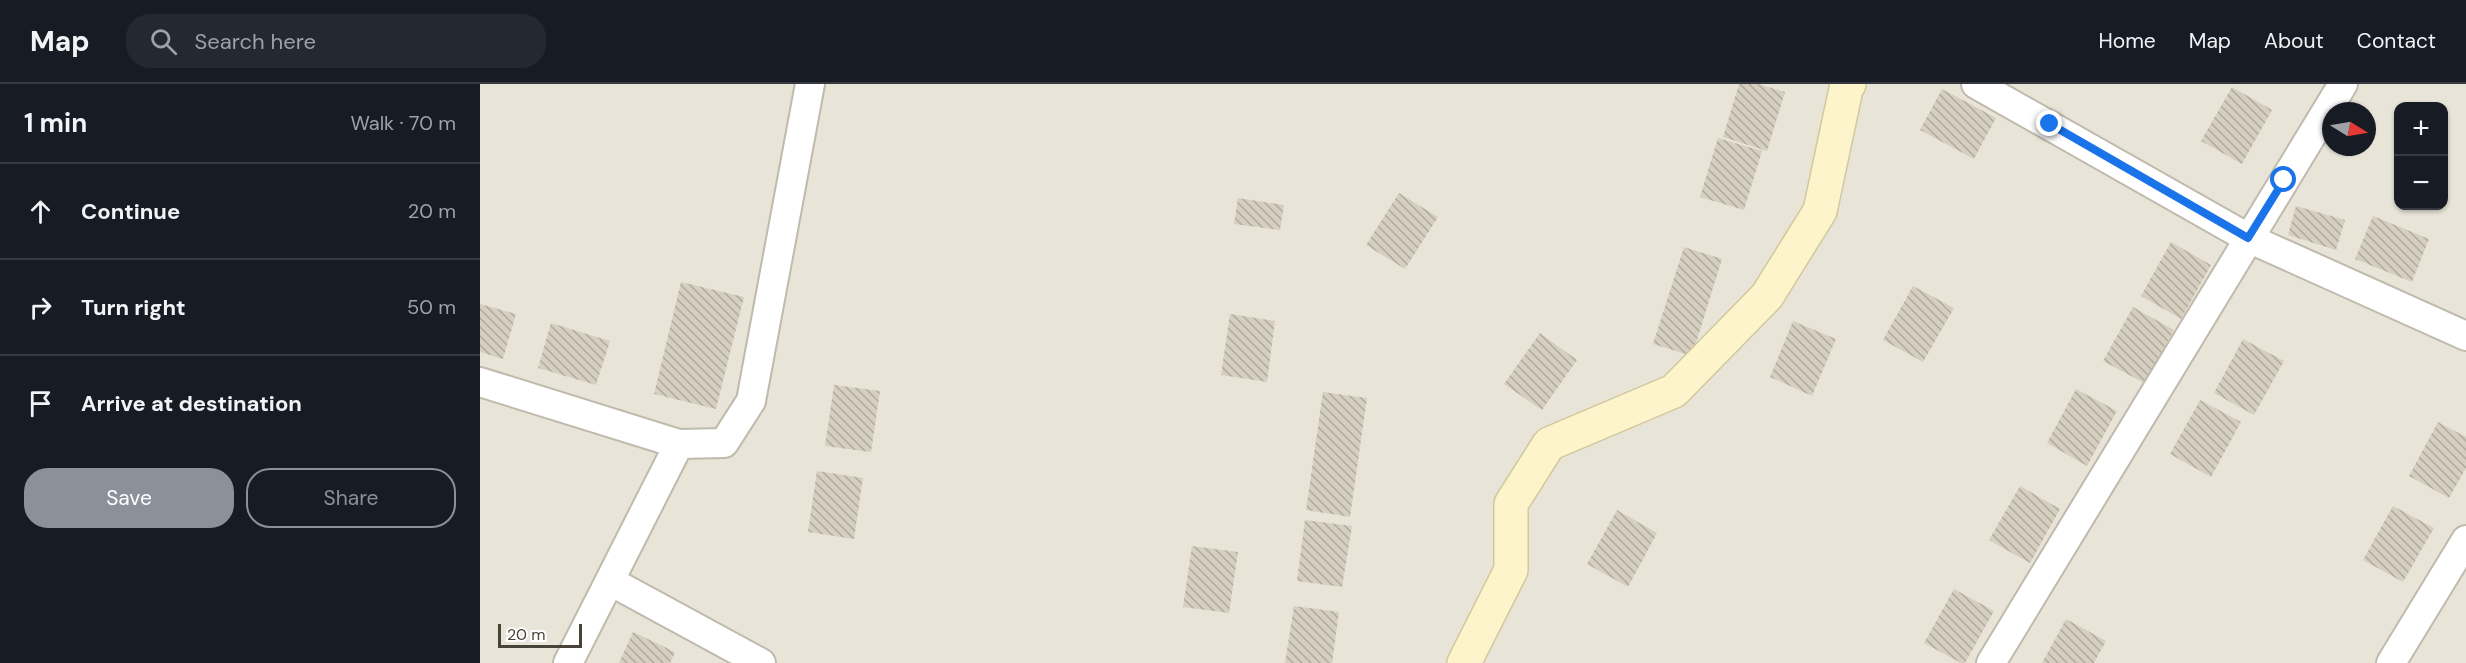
<!DOCTYPE html>
<meta charset="utf-8">
<style>
body{margin:0;font-family:"DM Sans",sans-serif;background:#242831;color:#f1f3f6}
.controls{position:absolute;right:18px;top:18px;display:grid;overflow:hidden;border-radius:12px;box-shadow:0 2px 4px #0004}
.controls button{width:54px;height:54px;display:grid;place-items:center;padding:0;border:0;border-bottom:2px solid #363941;background:#171b24;color:#f1f3f6;font:30px sans-serif}
.compass{position:absolute;left:1842px;top:18px;width:54px;height:54px;border-radius:50%;background:#171b24;box-shadow:0 2px 4px #0004;rotate:101deg}
.scale{position:absolute;left:18px;bottom:15px;width:84px;box-sizing:border-box;padding-left:6px;border:3px solid #484338;border-top:0;font-size:16px;line-height:21px;white-space:nowrap;color:#484338;-webkit-text-stroke:4px #fff;paint-order:stroke}
.stop{position:absolute;width:18px;height:18px;margin:-14px;border:4px solid #1a73e8;border-radius:50%;background:#fff}
.stop.end{background:#1a73e8;border-color:#fff;box-shadow:0 2px 6px #0008}
.list{margin:0;padding:0;list-style:none}
h2{display:flex;justify-content:space-between;align-items:center;height:78px;margin:0;padding:0 24px;font-size:26px}
h2 small{font-size:20px;font-weight:400;color:#9ea1a6}
.list li{display:grid;grid-template-columns:39px 1fr auto;gap:18px;align-items:center;box-sizing:border-box;height:96px;padding:0 24px;border-top:2px solid #363941}
.list b{display:block;font-size:22px;white-space:nowrap}
.list em{font-size:20px;font-style:normal;color:#9ea1a6}
.actions{display:flex;gap:12px;padding:18px 24px}
.actions a{flex:1;padding:14px 0;border:2px solid #8c9099;border-radius:24px;text-align:center;font-size:21px;color:#8c9099}
.actions .main{background:#8c9099;color:#fff}
.icon{flex:none;width:33px;height:33px;fill:none;stroke:currentColor;stroke-width:2;stroke-linecap:round;stroke-linejoin:round}
.map{position:relative;flex:none;width:1986px;height:579px;overflow:hidden}
header{display:flex;align-items:center;gap:36px;box-sizing:border-box;height:84px;padding:0 30px;background:#171b24;border-bottom:2px solid #363941}
header strong{font-size:28px}
nav{display:flex;gap:33px;margin-inline-start:auto;font-size:21px}
.search{width:420px;height:54px;background:#242831;display:flex;align-items:center;gap:15px;box-sizing:border-box;padding:0 21px;border-radius:24px;color:#9ea1a6;font-size:22px}
main{display:flex}
aside{flex:1;background:#171b24}
.map>svg:first-child{display:block}
</style>
<header>
<strong>Map</strong>
<div class="search"><svg class="icon" aria-label="search" viewBox="0 0 24 24"><circle cx="10" cy="10" r="6"/><path d="M15 15l6 6"/></svg>Search here</div>
<nav><a>Home</a><a>Map</a><a>About</a><a>Contact</a></nav>
</header>
<main>
<aside>
<h2>1 min<small>Walk · 70 m</small></h2>
<ul class="list">
<li><svg class="icon" aria-label="ahead" viewBox="0 0 24 24"><path d="M12 20V5M6 11l6-6 6 6"/></svg><div><b>Continue</b></div><em>20 m</em></li>
<li><svg class="icon" aria-label="right" viewBox="0 0 24 24"><path d="M7 20v-9h11M14 6l5 5-5 5"/></svg><div><b>Turn right</b></div><em>50 m</em></li>
<li><svg class="icon" aria-label="arrive" viewBox="0 0 24 24"><path d="M6 21V4h12l-3 4 3 4H6"/></svg><div><b>Arrive at destination</b></div></li>
</ul>
<div class="actions"><a class="main">Save</a><a>Share</a></div>
</aside>
<div class="map">
<svg width="1986" height="579" viewBox="0 0 1986 579">
<defs>
<pattern id="building-back-hatch" width="6" height="6" patternUnits="userSpaceOnUse" patternTransform="scale(1.5)"><rect width="6" height="6" fill="#d6cfc0"/><path d="M-1 5l2 2M0 0l6 6M5-1l2 2" fill="none" stroke="#b0aa9d"/></pattern>
</defs>
<rect width="100%" height="100%" fill="#f4f2ea"/>
<!-- residential -->
<path fill="#e8e4d8" fill-rule="evenodd" d="M0,0H1986V579H0ZM1918,22H1964V122H1918ZM1851,27H1887V63H1851Z"/>
<!-- building -->
<path fill="url(#building-back-hatch)" d="M1259,0H1278L1305,8L1287,67L1243,53Z
M1752,3L1792,26L1762,80L1721,57Z
M1462,5L1516,34L1494,75L1440,46Z
M1238,54L1282,67L1264,126L1220,113Z
M919,109L958,133L925,185L886,161Z
M758,114L804,121L800,146L754,140Z
M1816,122L1865,136L1856,166L1808,151Z
M1893,132L1949,155L1932,198L1875,175Z
M1691,158L1731,181L1701,235L1661,212Z
M1204,163L1242,175L1212,272L1173,260Z
M201,198L264,213L236,325L174,310Z
M1433,202L1474,224L1443,278L1403,256Z
M0,220L36,230L23,275L0,268Z
M1653,223L1694,246L1664,299L1623,277Z
M750,230L795,237L787,298L741,291Z
M1313,237L1356,255L1332,312L1290,293Z
M71,239L130,257L116,301L58,284Z
M1060,249L1097,276L1062,326L1024,300Z
M1763,255L1804,277L1774,331L1734,309Z
M354,301L400,307L391,368L345,362Z
M1596,305L1637,327L1607,382L1567,359Z
M843,308L887,314L870,433L826,426Z
M1720,316L1761,338L1731,393L1690,370Z
M1958,338L1986,353V384L1969,414L1929,392Z
M337,387L383,394L374,455L328,448Z
M1540,402L1580,425L1550,479L1509,456Z
M1913,422L1954,444L1923,498L1883,476Z
M1137,426L1177,449L1148,503L1107,480Z
M825,436L872,442L862,503L817,497Z
M712,462L758,468L749,529L703,523Z
M1474,505L1514,527L1485,579H1481L1444,559Z
M814,522L859,528L852,579H805Z
M1586,535L1626,557L1614,579H1562Z
M153,548L195,568L190,579H139Z"/>
<g fill="none" stroke-linecap="round" stroke-linejoin="round">
<!-- street casing -->
<g stroke="#c0baad" stroke-width="32">
<path id="street" d="M1496,0L1768,154L1986,252
M0,298L199,360L244,359L271,317L330,0
M130,497L281,579
M88,579L199,360
M1511,579L1863,0
M1911,579L1986,456"/>
</g>
<!-- secondary casing -->
<g stroke="#d2c89b" stroke-width="36">
<path id="secondary" d="M984,579L1031,486V420L1069,360L1194,307L1287,212L1340,127L1366,5L1369,0"/>
</g>
<!-- street -->
<use href="#street" stroke="#fff" stroke-width="28"/>
<!-- secondary -->
<use href="#secondary" stroke="#fdf4cc" stroke-width="33"/>
</g>
<g fill="none" stroke-linecap="round" stroke-linejoin="round">
<!-- route -->
<path stroke="#1a73e8" stroke-width="8" d="M1570,40L1768,154L1804,96"/>
</g>
</svg>
<div class="controls">
<button>+</button>
<button>−</button>
</div>
<svg class="compass" viewBox="-18 -18 36 36"><path d="M0-13l5 13h-10z" fill="#e53935"/><path d="M0 13l5-13h-10z" fill="#9ea1a6"/></svg>
<div class="scale">20 m</div>
<div class="stop" style="left:1804px;top:96px"></div>
<div class="stop end" style="left:1570px;top:40px"></div>
</div>
</main>
